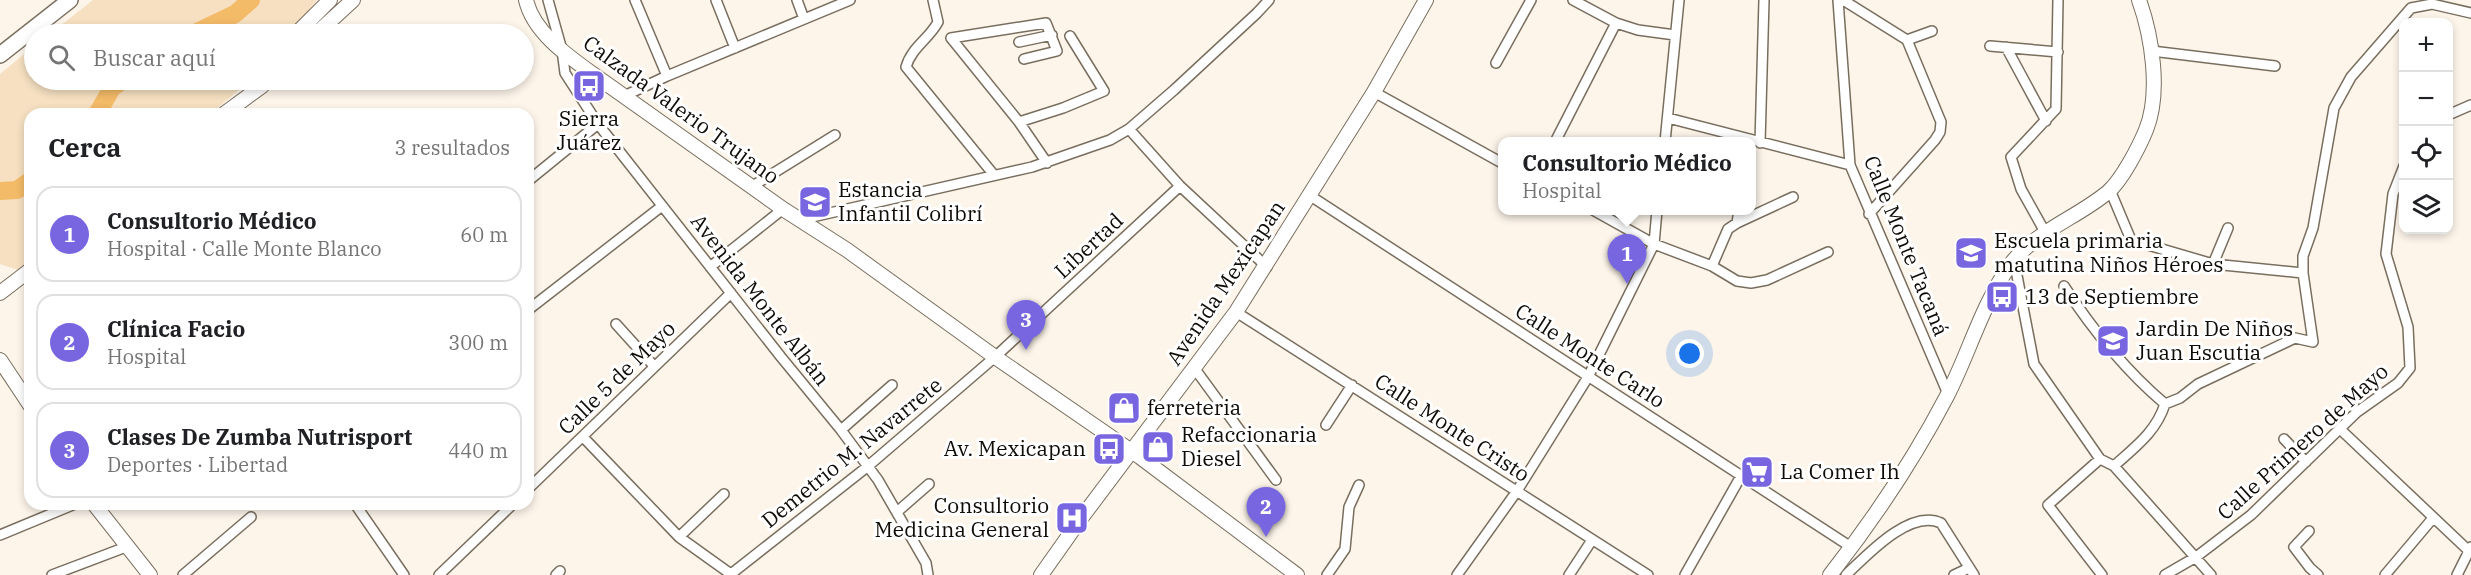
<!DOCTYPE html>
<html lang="es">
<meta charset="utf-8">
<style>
body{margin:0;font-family:"IBM Plex Serif",serif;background:#f2f2f2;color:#202124}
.controls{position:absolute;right:18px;top:18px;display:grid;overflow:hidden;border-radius:12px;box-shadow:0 3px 9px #0003}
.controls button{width:54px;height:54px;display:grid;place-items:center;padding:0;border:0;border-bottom:2px solid #e0e0e0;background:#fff;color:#202124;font:30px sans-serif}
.you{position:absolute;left:1690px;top:354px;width:21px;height:21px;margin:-15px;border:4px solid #fff;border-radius:50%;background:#1a73e8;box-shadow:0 0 0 9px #1a73e833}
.badge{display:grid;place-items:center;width:39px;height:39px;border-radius:50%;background:#7866e1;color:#fff;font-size:20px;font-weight:700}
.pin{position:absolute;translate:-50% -50px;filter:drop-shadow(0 2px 3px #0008)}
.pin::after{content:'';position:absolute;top:32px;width:21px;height:18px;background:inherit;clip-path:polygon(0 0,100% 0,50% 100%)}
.popup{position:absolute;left:1498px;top:137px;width:258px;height:78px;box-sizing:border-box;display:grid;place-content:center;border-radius:12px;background:#fff;filter:drop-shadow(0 2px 4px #0005);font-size:20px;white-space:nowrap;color:#757577}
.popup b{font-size:22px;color:#202124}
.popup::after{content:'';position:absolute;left:50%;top:100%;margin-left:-12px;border:12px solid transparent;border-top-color:#fff}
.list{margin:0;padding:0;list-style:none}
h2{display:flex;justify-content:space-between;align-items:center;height:78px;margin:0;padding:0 24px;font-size:26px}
h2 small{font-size:20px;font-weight:400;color:#757577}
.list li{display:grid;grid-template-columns:39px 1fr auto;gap:18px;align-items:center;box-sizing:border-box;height:96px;margin:0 12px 12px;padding:0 12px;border:2px solid #e0e0e0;border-radius:18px}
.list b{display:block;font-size:22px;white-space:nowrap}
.list p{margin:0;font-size:20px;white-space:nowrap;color:#757577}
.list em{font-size:20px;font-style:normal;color:#757577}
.icon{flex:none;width:33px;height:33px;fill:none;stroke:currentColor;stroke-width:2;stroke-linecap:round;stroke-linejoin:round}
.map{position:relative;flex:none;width:2471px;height:575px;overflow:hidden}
.search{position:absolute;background:#fff;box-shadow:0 3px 9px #0003;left:24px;top:24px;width:510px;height:66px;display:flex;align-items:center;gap:15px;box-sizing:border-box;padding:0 21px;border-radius:33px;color:#757577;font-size:22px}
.panel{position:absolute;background:#fff;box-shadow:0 3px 9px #0003;left:24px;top:108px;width:510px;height:402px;border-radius:18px}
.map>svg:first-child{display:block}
</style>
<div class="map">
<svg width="2471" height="575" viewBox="0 0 2471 575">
<rect width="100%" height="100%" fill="#fdf5ea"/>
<!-- green -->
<path fill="#f6e0c1" d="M93,0H317L289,34H50Z
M34,46V80H251L210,114H30V261L18,270L0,264V74Z"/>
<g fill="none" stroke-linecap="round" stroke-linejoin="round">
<!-- river -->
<path stroke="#f3bb68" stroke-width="18" d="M193,34L235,14L251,0
M97,114L112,88L123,80
M0,191L17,190L30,181"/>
<!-- street casing -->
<g stroke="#796e5e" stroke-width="12">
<path id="street" d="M548,0L562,50L565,73L598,124L781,357L841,430L878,480L926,563L928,575
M635,0L667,76
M716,0L735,48
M797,0L804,19
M933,0L938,22C929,39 911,48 906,67L994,175
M1573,0L1616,23L1638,30L1675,35
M1838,0L1850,165L1948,394
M1843,0L1907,40L1941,122L1940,132L1935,140L1869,214
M1907,40L1932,31
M1019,42L1052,35
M1990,46L2058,52
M2006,47L2046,121
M2152,51L2275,66
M1024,59L1057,51L1046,23L951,38L1019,122L1047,163
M1496,63L1531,0
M1374,92L1502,163
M624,96L667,76L850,0
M2448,115L2471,105
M1668,118L1850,165
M1019,122L1063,108L1104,91L1070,36
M1129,129L1180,186L1267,267
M1555,142L1616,23
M1665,142L1679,0
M1760,143L1764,0
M528,181L598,124
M751,187L835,135
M2110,190L2131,240L2213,264L2303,273
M1309,195L1851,547
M1593,210L1654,244L1712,266L1737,281L1751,283L1767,280L1828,252
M799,220L1032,167L1110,140L1129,129L1174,90L1257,13L1269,0
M1737,223L1739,210
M2045,232L2021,189L2011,157L2056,109L2058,0
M2014,260L2034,364L2100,459L2114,466L2211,575
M2213,264L2228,228
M1712,266L1728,229L1737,223L1793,197
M710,267L783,209
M2064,286C2092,329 2125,370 2165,404
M528,310L662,206
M1236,312L1648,575
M616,324L654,366
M1195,369L1276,480
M1326,425L1352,385
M2340,429L2469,551
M841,430L892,385
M583,437L679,537L732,575
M2284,439L2306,462
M2100,459L2048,505L2102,575
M2114,466C2135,447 2156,432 2165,404L2180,398L2198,384L2295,338L2313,342L2303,273V256L2313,228L2334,108L2351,77L2411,8L2432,4L2471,13
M528,489L731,293
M355,504L404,575
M897,512L929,484
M2309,531L2294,547L2310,568L2318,575
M0,535L75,504
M679,537L724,494
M731,574L867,467L995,357L1180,186
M52,575L126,547
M183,575L251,517
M439,575L513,504
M556,575L560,571
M1327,575L1345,549L1349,507L1359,485
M1457,575L1517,491L1588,377L1654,244L1657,210
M1569,575L1592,540
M1685,575L1741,476
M1846,575C1866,556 1910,508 1941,523L1974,575
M1954,575L1969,568
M2165,575L2196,557L2251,515L2357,412L2398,383L2410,368L2408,327L2386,254L2393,194L2404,166
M2385,575L2433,518
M2457,575L2471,547"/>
</g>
<!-- secondary casing -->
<g stroke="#796e5e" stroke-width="16">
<path id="secondary" d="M526,0C533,31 565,54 590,72L783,209L847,250L995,357L1140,457L1297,575
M296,34L330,0
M316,34L353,0
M224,114L262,86L266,80
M0,293L30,270
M0,360L30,405
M94,504L150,575
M1041,575L1082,517L1236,312L1374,92L1426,0
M1830,575C1874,519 1914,459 1947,396C1969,353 1982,305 2010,265C2035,231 2077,218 2108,192C2122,180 2139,147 2146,130C2161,93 2152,36 2139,0"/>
</g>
<!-- primary casing -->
<g stroke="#796e5e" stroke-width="18">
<path id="primary" d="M0,55L70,0"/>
</g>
<!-- street -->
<use href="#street" stroke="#fff" stroke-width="9"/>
<!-- secondary -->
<use href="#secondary" stroke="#fff" stroke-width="14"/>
<!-- primary -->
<use href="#primary" stroke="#fff" stroke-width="15"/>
</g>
<!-- icons -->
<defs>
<g id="bus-square" transform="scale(1.725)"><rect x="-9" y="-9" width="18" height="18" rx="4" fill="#7866e1" stroke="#fff"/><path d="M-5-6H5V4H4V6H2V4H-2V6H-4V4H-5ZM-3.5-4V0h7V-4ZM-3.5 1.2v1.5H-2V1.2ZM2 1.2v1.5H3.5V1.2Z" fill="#fff"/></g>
<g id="school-square" transform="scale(1.725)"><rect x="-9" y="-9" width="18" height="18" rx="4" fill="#7866e1" stroke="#fff"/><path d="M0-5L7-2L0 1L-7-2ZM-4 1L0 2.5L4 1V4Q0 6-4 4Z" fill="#fff"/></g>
<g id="shop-square" transform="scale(1.725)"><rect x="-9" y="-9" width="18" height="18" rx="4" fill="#7866e1" stroke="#fff"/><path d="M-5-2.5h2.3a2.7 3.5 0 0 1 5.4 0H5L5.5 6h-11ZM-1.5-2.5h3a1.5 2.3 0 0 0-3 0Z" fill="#fff"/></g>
<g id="supermarket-square" transform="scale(1.725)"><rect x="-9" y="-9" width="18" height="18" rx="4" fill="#7866e1" stroke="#fff"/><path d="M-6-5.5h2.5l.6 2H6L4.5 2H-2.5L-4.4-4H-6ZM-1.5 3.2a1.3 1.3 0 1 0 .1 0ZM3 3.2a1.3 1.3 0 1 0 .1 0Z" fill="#fff"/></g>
<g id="hospital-square" transform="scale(1.725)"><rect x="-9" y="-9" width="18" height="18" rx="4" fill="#7866e1" stroke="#fff"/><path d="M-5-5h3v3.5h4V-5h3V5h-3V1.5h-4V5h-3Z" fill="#fff"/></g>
</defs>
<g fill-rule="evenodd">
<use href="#bus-square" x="589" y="86"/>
<use href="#school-square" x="815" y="202"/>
<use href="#school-square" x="1971" y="253"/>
<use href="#bus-square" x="2002" y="297"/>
<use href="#school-square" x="2113" y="341"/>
<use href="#shop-square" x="1124" y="408"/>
<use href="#shop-square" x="1158" y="447"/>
<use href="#bus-square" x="1109" y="449"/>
<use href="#supermarket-square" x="1757" y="472"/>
<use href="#hospital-square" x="1072" y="518"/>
</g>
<g text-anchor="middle" stroke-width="6" stroke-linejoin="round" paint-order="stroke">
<!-- street labels -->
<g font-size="21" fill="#0f0b06" stroke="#fff">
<text transform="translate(681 110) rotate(36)" y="7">Calzada Valerio Trujano</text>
<text transform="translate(1089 246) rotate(-43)" y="7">Libertad</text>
<text transform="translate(1906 246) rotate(68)" y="7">Calle Monte Tacaná</text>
<text transform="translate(1226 283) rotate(-56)" y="7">Avenida Mexicapan</text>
<text transform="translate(760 300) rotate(52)" y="7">Avenida Monte Albán</text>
<text transform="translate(1590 356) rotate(33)" y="7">Calle Monte Carlo</text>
<text transform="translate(617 378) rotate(-44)" y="7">Calle 5 de Mayo</text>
<text transform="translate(1452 428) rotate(33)" y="7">Calle Monte Cristo</text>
<text transform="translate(2303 442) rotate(-42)" y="7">Calle Primero de Mayo</text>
<text transform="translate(852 453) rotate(-39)" y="7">Demetrio M. Navarrete</text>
</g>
<!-- poi labels -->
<g font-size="21" fill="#0f0b06" stroke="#fff" text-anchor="start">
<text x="589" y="126" text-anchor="middle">Sierra<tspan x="589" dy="24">Juárez</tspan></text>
<text x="838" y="197">Estancia<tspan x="838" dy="24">Infantil Colibrí</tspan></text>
<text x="1994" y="248">Escuela primaria<tspan x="1994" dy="24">matutina Niños Héroes</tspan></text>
<text x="2025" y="304">13 de Septiembre</text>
<text x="2136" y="336">Jardin De Niños<tspan x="2136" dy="24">Juan Escutia</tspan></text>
<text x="1147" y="415">ferreteria</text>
<text x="1181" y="442">Refaccionaria<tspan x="1181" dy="24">Diesel</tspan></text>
<text x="1086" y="456" text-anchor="end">Av. Mexicapan</text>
<text x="1780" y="479">La Comer Ih</text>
<text x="1049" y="513" text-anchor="end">Consultorio<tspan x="1049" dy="24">Medicina General</tspan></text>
</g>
</g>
</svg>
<div class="controls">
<button>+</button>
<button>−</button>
<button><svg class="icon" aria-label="locate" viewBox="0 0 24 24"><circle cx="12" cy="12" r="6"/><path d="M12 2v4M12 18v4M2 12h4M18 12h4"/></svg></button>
<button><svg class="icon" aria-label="layers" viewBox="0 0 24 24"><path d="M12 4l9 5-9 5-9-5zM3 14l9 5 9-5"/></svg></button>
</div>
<div class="you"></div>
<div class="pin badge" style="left:1627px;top:284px">1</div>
<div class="popup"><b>Consultorio Médico</b>Hospital</div>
<div class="pin badge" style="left:1266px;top:537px">2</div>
<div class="pin badge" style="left:1026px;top:350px">3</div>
<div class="search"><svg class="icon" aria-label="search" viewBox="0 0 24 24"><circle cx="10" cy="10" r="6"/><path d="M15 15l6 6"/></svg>Buscar aquí</div>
<section class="panel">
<h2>Cerca<small>3 resultados</small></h2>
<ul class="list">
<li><span class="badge">1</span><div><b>Consultorio Médico</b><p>Hospital · Calle Monte Blanco</p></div><em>60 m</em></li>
<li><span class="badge">2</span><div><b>Clínica Facio</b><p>Hospital</p></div><em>300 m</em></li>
<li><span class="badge">3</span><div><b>Clases De Zumba Nutrisport</b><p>Deportes · Libertad</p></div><em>440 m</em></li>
</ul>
</section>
</div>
